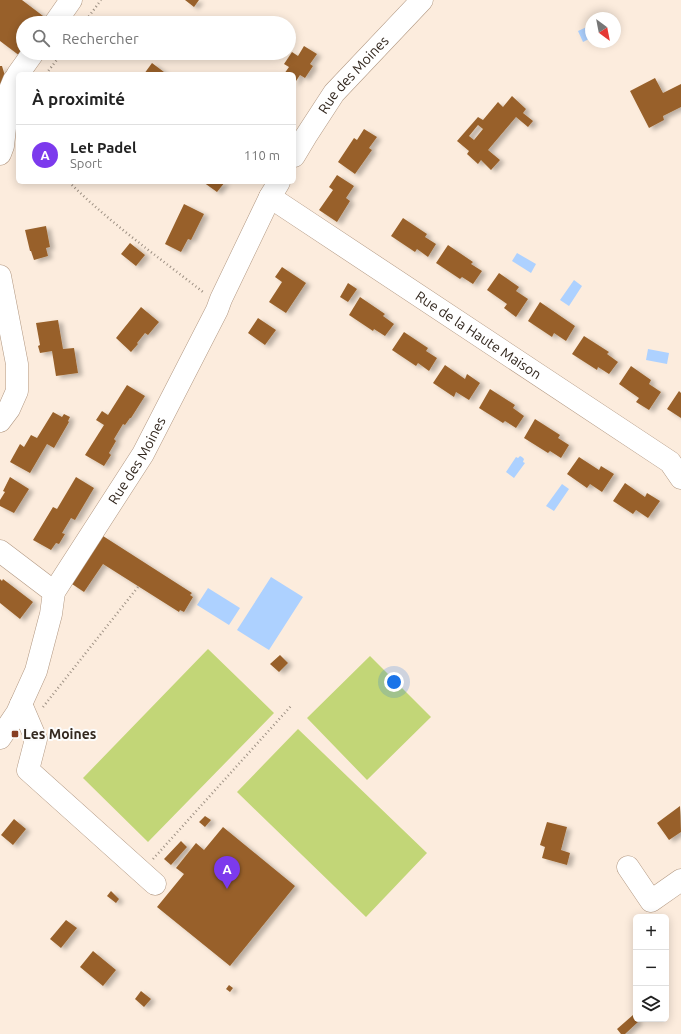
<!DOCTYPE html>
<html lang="fr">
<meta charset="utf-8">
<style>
body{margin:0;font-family:Ubuntu,sans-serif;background:#f6f6f6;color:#222}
.controls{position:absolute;right:12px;bottom:12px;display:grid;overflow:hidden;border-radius:6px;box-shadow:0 2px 10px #0003}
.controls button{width:36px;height:36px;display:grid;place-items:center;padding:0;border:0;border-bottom:1px solid #e0e0e0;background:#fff;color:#222;font:20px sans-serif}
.compass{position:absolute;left:585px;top:12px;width:36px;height:36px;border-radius:50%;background:#fff;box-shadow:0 2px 10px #0003;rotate:148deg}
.you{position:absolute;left:394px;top:682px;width:14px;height:14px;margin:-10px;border:3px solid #fff;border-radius:50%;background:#1a73e8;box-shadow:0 0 0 6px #1a73e833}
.badge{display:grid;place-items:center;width:26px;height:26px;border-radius:50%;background:#7c3aed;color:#fff;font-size:13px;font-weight:700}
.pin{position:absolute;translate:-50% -33px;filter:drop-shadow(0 1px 2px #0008)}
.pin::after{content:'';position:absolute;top:21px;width:14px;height:12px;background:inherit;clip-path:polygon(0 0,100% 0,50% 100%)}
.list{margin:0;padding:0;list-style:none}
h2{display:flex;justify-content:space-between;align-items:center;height:52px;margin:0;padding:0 16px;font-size:17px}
h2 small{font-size:13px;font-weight:400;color:#767676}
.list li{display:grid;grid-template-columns:26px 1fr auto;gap:12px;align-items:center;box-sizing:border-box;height:60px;padding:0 16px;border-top:1px solid #e0e0e0}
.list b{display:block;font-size:15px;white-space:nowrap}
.list p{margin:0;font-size:13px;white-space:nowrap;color:#767676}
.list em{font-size:13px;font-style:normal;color:#767676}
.icon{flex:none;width:22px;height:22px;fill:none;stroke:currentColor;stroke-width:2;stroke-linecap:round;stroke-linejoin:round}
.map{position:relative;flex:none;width:681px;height:1034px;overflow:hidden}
.search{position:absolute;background:#fff;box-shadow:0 2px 10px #0003;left:16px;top:16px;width:280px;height:44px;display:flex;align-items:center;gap:10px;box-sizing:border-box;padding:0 14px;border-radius:22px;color:#767676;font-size:15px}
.panel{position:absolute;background:#fff;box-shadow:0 2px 10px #0003;left:16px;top:72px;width:280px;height:112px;border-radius:6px}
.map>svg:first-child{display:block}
</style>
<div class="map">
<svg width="681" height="1034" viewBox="0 0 681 1034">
<defs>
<filter id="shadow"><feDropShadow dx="4.5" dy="2.5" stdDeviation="2" flood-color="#0004"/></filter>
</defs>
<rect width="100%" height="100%" fill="#fcecdd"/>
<!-- green -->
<path fill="#c2d677" d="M208,649L274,713L148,842L83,778Z
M370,656L431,717L367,780L307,718Z
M298,729L427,853L366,917L237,792Z"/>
<!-- water -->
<path fill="#add1ff" d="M591,25V38L583,42L578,31Z
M517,253L536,264L531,273L512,261Z
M574,280L582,286L569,306L560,300Z
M648,349L669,353L667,364L646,360Z
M520,456L522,457L524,459L523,462L525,463L514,478L506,472L516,457L518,458Z
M562,484L569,489L554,511L546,506Z
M271,577L303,597L269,650L237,630Z
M208,588L240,608L229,625L197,605Z"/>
<!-- building -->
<path fill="#98612a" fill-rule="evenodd" filter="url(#shadow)" d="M0,0H22L47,19L44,23H23V51L20,56L0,41Z
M185,0H199L194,7Z
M304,46L317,54L310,64L313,66L305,78L300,75L294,84V74H284L289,67L284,64L292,52L298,56Z
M152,63L164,72L163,74H144Z
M0,66H2L6,79L3,84H0Z
M655,78L663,93L681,84V107L663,116L664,120L649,128L630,91Z
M512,96L526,109L523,113L533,121L528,127L516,117L488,150L500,160L491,170L481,160L478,164L467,154L469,151L457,141L478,117L483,120L498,102L503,107ZM478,125L483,129L474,140L469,136Z
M364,129L377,137L369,148L372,150L355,174L338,162L354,138L357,140Z
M337,175L354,186L346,198L350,201L337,222L319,210L333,190L329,187Z
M203,182H225L217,192Z
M184,204L204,214L191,240L188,239L181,252L165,244Z
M403,218L427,234L425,237L436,244L428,257L417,249L415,252L391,236Z
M46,226L50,247L46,248L48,256L34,260L31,251H30L25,230Z
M130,243L145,255L136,266L121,254Z
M448,245L473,262L471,264L482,271L473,284L462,277L460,279L436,263Z
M282,267L306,283L286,313L269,302L282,282L275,277Z
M499,273L519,287L516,291L528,299L516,317L504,308L507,304L487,290Z
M348,283L357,289L348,302L340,297Z
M360,297L385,314L383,316L394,324L385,336L374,329L373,331L349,315Z
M540,302L575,326L566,341L554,333L552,337L528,321Z
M141,307L159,322L148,335L145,333L137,343L138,344L131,352L116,338Z
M258,318L276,330L265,345L248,333Z
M58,320L63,349L74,348L78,373L56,376L52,351L40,353L38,346L40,345L36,323Z
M404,332L428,348L426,351L437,358L429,371L418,363L416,366L392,350Z
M584,336L609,352L607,354L618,362L609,374L598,367L597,370L572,354Z
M445,365L465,379L467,374L480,383L469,400L456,392L454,397L433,383Z
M631,366L651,380L649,384L661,392L649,410L636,402L639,398L619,384Z
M127,385L145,396L131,418H130L125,425L123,424L114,439L116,441L109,453L111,455L104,466L85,455L104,425L96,420L102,411L108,415Z
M490,389L515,405L513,408L524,416L516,428L505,421L503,423L479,408Z
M679,391L681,393V418L667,409Z
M53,412L62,417L64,414L70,417L68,421L69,422L54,448L47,444L30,473L10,462L20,444L24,447L31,435L37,438Z
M535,419L560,435L558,438L569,445L561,458L550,451L548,453L524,438Z
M579,457L599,470L601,466L614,474L602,492L590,484L587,488L567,474Z
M10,477L29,489L14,513L0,506V500L5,492L3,491Z
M76,477L94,488L75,520L71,518L62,533L65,534L59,544L56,543L51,550L33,540L53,507L57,509Z
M625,483L645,497L647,493L660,501L648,518L636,510L633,514L613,501Z
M103,536L192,593L190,595L193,597L184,612L180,610L179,612L103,564L84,592L72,584Z
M0,579L2,581L3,579L33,602L20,619L0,603Z
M280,655L288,663L279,672L270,664Z
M680,806L681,832L669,840L657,823Z
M205,816L211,820L205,827L199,822Z
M14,819L26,829L13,845L1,835Z
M547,822L567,827L561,850L570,853L567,865L542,858L545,847L540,845Z
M223,827L295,886L230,966L157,907L184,874L176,868L196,843L204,850Z
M181,841L187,847L171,865L164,859Z
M111,891L119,899L116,903L107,896Z
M66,920L77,928L61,948L50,939Z
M93,951L116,970L103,986L80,967Z
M229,985L233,988L230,992L226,989Z
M141,991L151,999L144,1007L135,999Z
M633,1015L638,1022L625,1034H621L617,1029Z"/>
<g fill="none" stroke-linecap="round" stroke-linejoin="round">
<!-- minor casing -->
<g stroke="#b29882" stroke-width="23">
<g id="minor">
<path d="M55,23L71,0"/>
<path d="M18,74L33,53"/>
<path d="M0,154L3,146L9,92L14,80L18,75"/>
<path id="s1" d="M294,156L306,136L334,93L422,0"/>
<path id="s2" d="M270,197L670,462L681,478"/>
<path d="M0,276L17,364V391L9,409L0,421"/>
<path d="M0,551L54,592"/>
<path d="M21,704L36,739L28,770L155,884"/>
<path id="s3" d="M0,738L17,713L36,671L51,614L54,592L143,454L217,310L221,299L270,197L279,182"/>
<path d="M628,867L651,901L681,880"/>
</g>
</g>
<!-- path -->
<path stroke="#9e9184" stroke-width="2.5" stroke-dasharray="1 3" stroke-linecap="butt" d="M84,23L101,0
M46,74L62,53
M69,182C110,223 157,256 203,292
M43,707L138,587
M153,859L291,706"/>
<!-- minor -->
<use href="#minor" stroke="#fff" stroke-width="22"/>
</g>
<!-- markers -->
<rect fill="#863d22" stroke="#fcfcfc" stroke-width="1.5" x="11" y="730" width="8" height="8" rx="2"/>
<g text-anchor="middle" stroke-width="4" stroke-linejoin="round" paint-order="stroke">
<!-- street labels -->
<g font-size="14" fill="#32271e" stroke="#fcfcfc">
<text dy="5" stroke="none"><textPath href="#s1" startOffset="101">Rue des Moines</textPath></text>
<text dy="5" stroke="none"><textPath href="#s2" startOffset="250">Rue de la Haute Maison</textPath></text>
<text dy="5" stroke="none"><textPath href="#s3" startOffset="313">Rue des Moines</textPath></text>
</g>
<!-- poi labels -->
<g font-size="14" font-weight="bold" fill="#32271e" stroke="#fcfcfc" text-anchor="start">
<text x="23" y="739">Les Moines</text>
</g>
</g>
</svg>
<div class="controls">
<button>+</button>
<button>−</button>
<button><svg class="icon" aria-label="layers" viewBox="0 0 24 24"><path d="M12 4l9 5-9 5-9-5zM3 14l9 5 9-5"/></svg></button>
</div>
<svg class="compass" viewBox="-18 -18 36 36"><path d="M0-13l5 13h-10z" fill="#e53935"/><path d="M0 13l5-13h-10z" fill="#767676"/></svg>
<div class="you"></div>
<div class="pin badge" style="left:227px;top:889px">A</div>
<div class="search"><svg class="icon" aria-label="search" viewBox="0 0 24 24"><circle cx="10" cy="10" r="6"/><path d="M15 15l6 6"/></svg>Rechercher</div>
<section class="panel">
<h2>À proximité<small></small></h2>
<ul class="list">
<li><span class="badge">A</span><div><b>Let Padel</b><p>Sport</p></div><em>110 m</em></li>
</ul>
</section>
</div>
